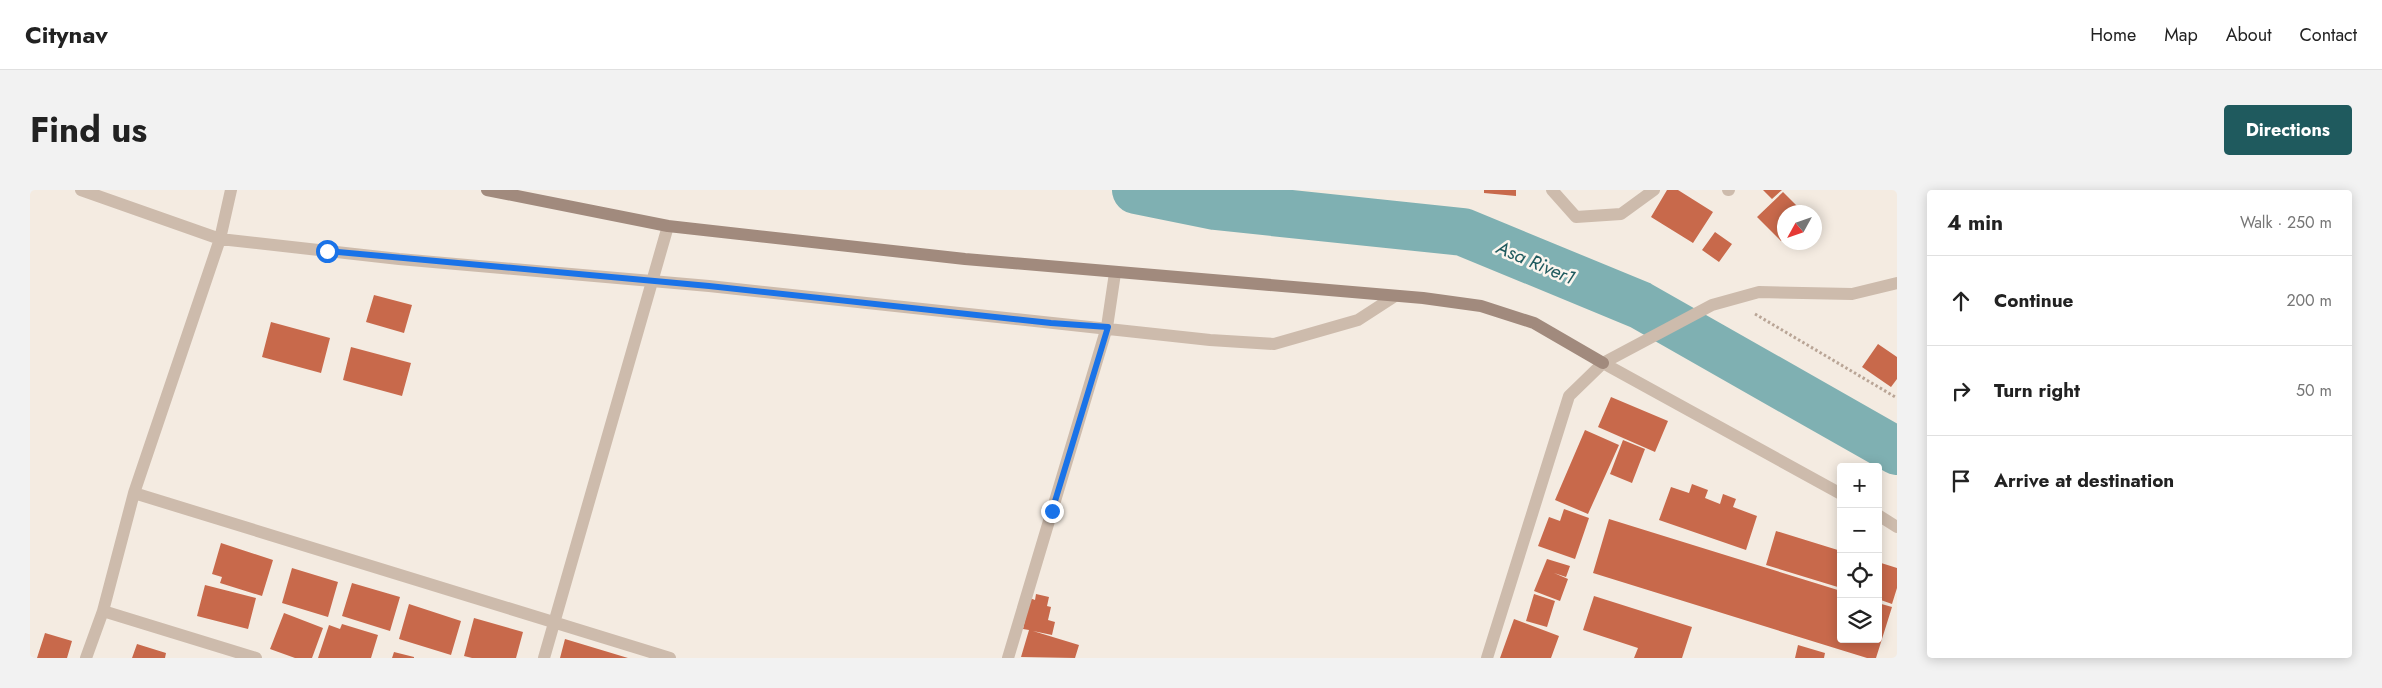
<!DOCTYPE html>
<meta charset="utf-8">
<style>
body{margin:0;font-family:Jost,sans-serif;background:#f2f2f2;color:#222}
.controls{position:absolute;right:15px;bottom:15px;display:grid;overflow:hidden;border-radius:5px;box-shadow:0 2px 12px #0003}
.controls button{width:45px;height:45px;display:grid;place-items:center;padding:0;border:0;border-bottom:1px solid #e0e0e0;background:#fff;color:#222;font:25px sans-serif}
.compass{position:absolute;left:1747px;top:15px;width:45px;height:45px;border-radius:50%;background:#fff;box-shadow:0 2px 12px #0003;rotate:230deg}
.stop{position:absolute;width:15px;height:15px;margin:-11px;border:4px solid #1a73e8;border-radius:50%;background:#fff}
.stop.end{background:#1a73e8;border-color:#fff;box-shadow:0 1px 5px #0008}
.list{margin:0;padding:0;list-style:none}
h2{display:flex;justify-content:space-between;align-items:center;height:65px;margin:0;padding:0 20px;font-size:21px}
h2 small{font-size:16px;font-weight:400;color:#767676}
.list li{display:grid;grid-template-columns:32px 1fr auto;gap:15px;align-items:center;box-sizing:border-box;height:90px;padding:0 20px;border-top:1px solid #e0e0e0}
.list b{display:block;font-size:19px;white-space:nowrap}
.list em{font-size:16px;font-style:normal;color:#767676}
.icon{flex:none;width:28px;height:28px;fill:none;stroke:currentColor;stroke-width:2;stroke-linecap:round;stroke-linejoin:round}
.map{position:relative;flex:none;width:1867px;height:468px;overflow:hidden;border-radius:5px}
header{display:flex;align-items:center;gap:30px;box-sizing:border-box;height:70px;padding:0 25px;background:#fff;border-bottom:1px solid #e0e0e0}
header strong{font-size:24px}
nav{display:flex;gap:28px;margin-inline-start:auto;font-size:18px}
.intro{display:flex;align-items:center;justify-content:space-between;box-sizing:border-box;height:120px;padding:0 30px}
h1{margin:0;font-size:35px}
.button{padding:12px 22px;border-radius:5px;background:#1f5a5e;color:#fff;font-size:18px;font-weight:700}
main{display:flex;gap:30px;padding:0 30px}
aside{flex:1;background:#fff;border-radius:5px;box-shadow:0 2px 12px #0003}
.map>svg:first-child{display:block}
</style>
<header>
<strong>Citynav</strong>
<nav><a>Home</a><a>Map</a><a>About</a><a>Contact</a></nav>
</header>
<div class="intro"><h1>Find us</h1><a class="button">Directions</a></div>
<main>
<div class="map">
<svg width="1867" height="468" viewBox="0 0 1867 468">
<rect width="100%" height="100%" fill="#f4ebe1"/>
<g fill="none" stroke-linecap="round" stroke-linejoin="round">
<!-- river -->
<path stroke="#7fb0b2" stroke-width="48" d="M1106,0L1185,16L1433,42L1610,115L1867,261"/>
</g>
<!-- building -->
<path fill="#c8694b" d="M1454,0H1486V6L1454,3Z
M1637,0H1648L1683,22L1663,53L1621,27Z
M1733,0H1752L1742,9Z
M1753,2L1773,22H1754V48L1751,51L1727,27Z
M1685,42L1702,54L1689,72L1672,60Z
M344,105L382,115L374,143L336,132Z
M241,132L300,148L291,183L232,167Z
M1848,154L1867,167V189L1861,197L1832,177Z
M321,157L381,173L372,206L313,190Z
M1581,207L1638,231L1625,262L1568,237Z
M1555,240L1589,255L1558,324L1525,310Z
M1593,250L1615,259L1602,293L1580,284Z
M1662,294L1678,300L1675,308L1690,314L1693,304L1706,309L1703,317L1727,326L1716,360L1629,330L1641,297L1659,303Z
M1534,319L1559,328L1545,369L1508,356L1519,327L1530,331Z
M1579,329L1811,401V449H1848V413L1862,417L1846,468H1837L1563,383Z
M1746,341L1811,361V398L1736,375Z
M191,353L243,370L232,406L190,393L192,387L182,384Z
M1517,369L1540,376L1536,387L1524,383L1538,389L1530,411L1504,401Z
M1848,372L1867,378V398L1862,414L1848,409Z
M262,378L308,392L298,427L252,413Z
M322,393L370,407L360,441L312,426Z
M175,395L226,408L218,439L167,426Z
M1006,404L1019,407L1017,416L1021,417L1018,430L1025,432L1022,445L1003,441L1049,455L1045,468L991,467L999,440L993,439L1000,408L1005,410Z
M1504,404L1525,411L1517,437L1496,431Z
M1564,406L1662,437L1652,468H1604L1608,458L1553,440Z
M379,414L431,431L421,465L369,449Z
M254,423L293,438L282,468H265L240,459Z
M444,428L493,442L486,468H442L434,466Z
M1484,429L1529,446L1521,468H1470Z
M312,434L348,445L341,468H288L299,435L310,439Z
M15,443L42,451L37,468H7Z
M535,449L598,468H530Z
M107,454L136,463L135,468H102Z
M1768,455L1795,463L1794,468H1765Z
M364,462L384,467V468H362Z"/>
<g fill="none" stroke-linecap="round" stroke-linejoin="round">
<!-- path -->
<path stroke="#b9a596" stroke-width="3" stroke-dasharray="2.5 2.5" stroke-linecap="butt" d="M1725,124L1867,208"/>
<!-- street -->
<path stroke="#cdbbac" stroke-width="12" d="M51,0L190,49L369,69L679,96L1180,150L1244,154L1328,130L1365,106
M1522,0L1546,27L1591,24L1624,0
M1698,0H1699
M1573,173L1811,304
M104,303L640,468
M1848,325L1867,337
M73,421L226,468
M56,468L73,421L104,303L190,49L201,0
M514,468L638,36
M978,468L1077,137L1085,83
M1457,468L1539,206L1573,173L1682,115L1729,102L1822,104L1867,93"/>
<!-- secondary -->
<path stroke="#a18a7d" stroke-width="12" d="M457,0L638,36L935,69L1393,108L1451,116L1504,133L1573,173"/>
</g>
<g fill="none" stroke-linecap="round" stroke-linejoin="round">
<!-- route -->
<path stroke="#1a73e8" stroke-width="6" d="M297,61L679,96L1021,133L1078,137L1022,321"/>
</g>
<g text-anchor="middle" stroke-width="5" stroke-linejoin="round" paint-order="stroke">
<!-- water labels -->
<g font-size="19" font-style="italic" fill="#1f5a5e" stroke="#fbf5ee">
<text transform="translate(1506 72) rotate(23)" y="7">Asa River1</text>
</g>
</g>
</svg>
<div class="controls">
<button>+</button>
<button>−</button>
<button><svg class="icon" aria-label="locate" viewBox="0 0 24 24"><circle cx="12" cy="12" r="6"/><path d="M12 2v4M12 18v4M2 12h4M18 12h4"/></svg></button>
<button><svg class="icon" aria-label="layers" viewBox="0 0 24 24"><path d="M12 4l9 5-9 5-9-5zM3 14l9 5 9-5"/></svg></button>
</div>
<svg class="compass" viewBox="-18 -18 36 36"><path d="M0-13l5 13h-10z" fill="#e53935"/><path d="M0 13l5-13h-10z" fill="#767676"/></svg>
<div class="stop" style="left:297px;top:61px"></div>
<div class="stop end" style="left:1022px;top:321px"></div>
</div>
<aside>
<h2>4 min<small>Walk · 250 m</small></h2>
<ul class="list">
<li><svg class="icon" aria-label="ahead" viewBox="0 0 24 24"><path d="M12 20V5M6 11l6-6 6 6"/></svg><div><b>Continue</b></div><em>200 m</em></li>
<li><svg class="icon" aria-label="right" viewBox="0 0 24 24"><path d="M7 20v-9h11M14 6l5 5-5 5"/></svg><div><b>Turn right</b></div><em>50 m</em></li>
<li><svg class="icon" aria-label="arrive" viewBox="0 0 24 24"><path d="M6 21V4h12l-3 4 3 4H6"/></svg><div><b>Arrive at destination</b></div></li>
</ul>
</aside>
</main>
